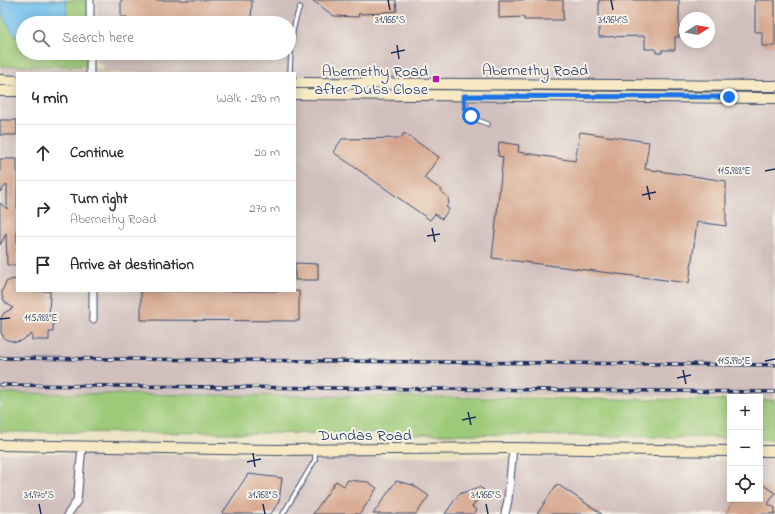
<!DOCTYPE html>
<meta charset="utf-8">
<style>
body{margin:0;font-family:"Indie Flower",sans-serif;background:#f2f2f3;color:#2b2b33}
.controls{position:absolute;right:12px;bottom:12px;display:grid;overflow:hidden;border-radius:0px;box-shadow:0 2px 10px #0003}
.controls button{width:36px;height:36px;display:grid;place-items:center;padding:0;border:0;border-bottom:1px solid #e1e1e2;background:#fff;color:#2b2b33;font:20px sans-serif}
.compass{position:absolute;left:679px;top:12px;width:36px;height:36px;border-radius:50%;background:#fff;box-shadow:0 2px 10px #0003;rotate:79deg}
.stop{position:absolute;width:12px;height:12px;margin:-9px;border:3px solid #1a73e8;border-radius:50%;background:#fff}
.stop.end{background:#1a73e8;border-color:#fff;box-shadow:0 1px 4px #0008}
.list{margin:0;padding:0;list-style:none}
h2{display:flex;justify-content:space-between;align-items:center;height:52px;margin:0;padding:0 16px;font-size:17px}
h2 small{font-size:13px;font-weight:400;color:#7c7c81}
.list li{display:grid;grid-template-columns:26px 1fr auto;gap:12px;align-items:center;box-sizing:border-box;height:56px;padding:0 16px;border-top:1px solid #e1e1e2}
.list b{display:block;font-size:15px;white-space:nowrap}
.list p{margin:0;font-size:13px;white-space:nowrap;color:#7c7c81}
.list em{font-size:13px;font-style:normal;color:#7c7c81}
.icon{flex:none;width:22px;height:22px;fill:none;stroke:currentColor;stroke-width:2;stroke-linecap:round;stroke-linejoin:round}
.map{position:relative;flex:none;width:775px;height:514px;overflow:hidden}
.search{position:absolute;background:#fff;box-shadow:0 2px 10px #0003;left:16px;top:16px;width:280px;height:44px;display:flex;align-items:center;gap:10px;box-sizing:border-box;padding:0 14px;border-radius:22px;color:#7c7c81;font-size:15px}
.panel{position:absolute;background:#fff;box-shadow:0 2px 10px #0003;left:16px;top:72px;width:280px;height:220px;border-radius:0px}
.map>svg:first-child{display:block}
</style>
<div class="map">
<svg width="775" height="514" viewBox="0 0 775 514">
<rect width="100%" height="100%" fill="#f7f3e8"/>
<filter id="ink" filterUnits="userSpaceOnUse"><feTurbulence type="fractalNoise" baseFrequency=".025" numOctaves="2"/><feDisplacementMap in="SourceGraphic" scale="8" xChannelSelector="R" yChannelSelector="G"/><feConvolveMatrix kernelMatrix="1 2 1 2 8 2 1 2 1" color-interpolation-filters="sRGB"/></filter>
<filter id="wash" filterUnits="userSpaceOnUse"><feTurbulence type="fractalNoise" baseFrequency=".012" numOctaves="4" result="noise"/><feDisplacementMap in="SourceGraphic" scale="16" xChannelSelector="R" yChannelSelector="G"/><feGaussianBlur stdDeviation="0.9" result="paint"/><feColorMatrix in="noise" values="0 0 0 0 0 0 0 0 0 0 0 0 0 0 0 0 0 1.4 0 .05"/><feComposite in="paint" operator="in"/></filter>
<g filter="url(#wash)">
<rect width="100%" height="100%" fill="#ebe2c2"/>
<!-- industrial -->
<path fill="#d1bfbd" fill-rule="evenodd" d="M97,0H775V398L588,395L252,397L0,393V66L105,69L96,59V53H289V23H97ZM685,18H709V42H685ZM17,73H295V291H17Z
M0,453L730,460V499H760V460H775V514H0Z"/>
<!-- green -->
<path fill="#9dca78" stroke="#5c7c6b" d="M0,0H90V23H23V53H90V66H0Z
M0,393L730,400V438L453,434L0,432Z
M760,400H775V440L760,439Z"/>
<!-- water -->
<path fill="#71bfeb" stroke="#4677a4" d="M0,0H66L67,11L65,23H23V40C10,35 0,14 0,0Z"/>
<g id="blocks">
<!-- building -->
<path fill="#d6a58b" d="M121,0H252L251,23H127V17H121Z
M312,0H396L397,11L383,12V13L358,14L359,17L334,16Z
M499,0H563V20H524V17L499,18Z
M599,0H679V37H675V50H662V53H656V49H645V36L599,37Z
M755,0H775V46H762V32H755Z
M0,120H17V135H0Z
M580,132L649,142L645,169L726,181V226L697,222L689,283L492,258L503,157L498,156L499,142L519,145L518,152L575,161Z
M404,133L439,157L424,178L442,190L441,192L449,198L448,200L449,203L446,207L449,209L442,219L435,214L430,220L333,152L342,139L401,138Z
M0,159H17V265H7L6,234L0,245V203L7,209V184L0,192Z
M295,263L318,264V280H295Z
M17,279V291H50L49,321H53V332H49V340H32V334L21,341L15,342L5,339L1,333V318L4,313L13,308L5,302L2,296V291L6,282L10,280Z
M141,291H299V321L141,320Z
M248,474L282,478L279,501L271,514H222Z
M348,480L368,482L377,488L360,514H313L336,481L344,486Z
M396,481L413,485L429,496L416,514H373Z
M760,483L775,493L768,504L775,508V514H726L735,499H760Z
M557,484L602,514H537Z
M479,487L484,490L472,507L477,510L474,514H445L459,494Z"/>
</g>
</g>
<g filter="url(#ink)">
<use href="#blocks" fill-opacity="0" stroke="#3a4a6d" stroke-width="1"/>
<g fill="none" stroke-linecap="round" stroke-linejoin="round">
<!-- lane casing -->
<g stroke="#3a4a6d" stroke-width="5.5">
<path id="lane" d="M290,73C291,50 291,28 300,7
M465,97C466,114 472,119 488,124
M283,514L315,460V450"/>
</g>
<!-- street casing -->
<g stroke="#3a4a6d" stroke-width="9">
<path id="street" d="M90,23V0
M90,73V53
M93,291V319
M68,514L77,501L82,447
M505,514L508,500L513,448"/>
</g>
<!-- secondary casing -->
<g stroke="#3a4a6d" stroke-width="12">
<path id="secondary" d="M0,80L17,81
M295,83L775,86
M0,91H17
M295,94L775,98
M0,445L274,450L513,448L730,451
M760,451H775"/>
</g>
<!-- lane -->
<use href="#lane" stroke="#fff" stroke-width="3.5"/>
<!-- street -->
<use href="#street" stroke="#fff" stroke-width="7"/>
<!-- secondary -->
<use href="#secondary" stroke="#f6e9c3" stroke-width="10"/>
<!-- rail casing -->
<g stroke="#1b2f5e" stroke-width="3.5">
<path id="rail" d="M0,358L775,365
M0,385L775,392"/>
</g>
<!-- rail -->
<use href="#rail" stroke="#f7f3e8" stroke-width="2" stroke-dasharray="6" stroke-linecap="butt"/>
</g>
</g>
<g fill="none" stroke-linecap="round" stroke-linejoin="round" filter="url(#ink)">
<!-- route -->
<path stroke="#1a73e8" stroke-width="5" d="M471,116L465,108L464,96L729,97"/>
</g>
<!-- ticks -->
<path fill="none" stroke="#1b2f5e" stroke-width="1.5" d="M388,0L390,10M611,0L613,10M397,45L399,59M391,53L405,50M765,171L775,169M647,186L650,200M642,195L656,192M432,228L435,242M427,236L440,234M0,319L10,318M765,361L775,359M683,370L686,384M677,378L691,375M468,412L471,425M462,420L476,417M253,453L255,467M247,462L261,459M39,504L41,514M263,504L265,514M486,504L488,514"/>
<!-- markers -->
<rect fill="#b5179e" stroke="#f7f3e8" stroke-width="1.5" x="432" y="75" width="8" height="8" rx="2"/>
<g text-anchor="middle" stroke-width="4" stroke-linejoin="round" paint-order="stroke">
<!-- street labels -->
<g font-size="16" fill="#1b2f5e" stroke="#f7f3e8">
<text x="535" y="75">Abernethy Road</text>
<text x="365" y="440">Dundas Road</text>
</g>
<!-- poi labels -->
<g font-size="16" fill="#1b2f5e" stroke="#f7f3e8" text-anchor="end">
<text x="428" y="76">Abernethy Road<tspan x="428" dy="18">after Dubs Close</tspan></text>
</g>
</g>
<g font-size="10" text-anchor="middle" fill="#1b2f5e" stroke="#f7f3e8" stroke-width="4" stroke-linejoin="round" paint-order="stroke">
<text x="390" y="23">31.966°S</text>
<text x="613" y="23">31.964°S</text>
<text x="734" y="174">115.988°E</text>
<text x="41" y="321">115.988°E</text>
<text x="734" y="364">115.990°E</text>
<text x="39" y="498">31.970°S</text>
<text x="263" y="498">31.968°S</text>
<text x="486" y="498">31.966°S</text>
</g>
</svg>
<div class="controls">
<button>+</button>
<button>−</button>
<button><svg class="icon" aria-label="locate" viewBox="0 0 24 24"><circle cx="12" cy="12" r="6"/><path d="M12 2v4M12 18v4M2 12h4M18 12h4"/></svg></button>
</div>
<svg class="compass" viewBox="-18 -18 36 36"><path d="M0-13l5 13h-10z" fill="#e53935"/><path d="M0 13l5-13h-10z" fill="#7c7c81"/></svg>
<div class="stop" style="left:471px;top:116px"></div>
<div class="stop end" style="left:729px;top:97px"></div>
<div class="search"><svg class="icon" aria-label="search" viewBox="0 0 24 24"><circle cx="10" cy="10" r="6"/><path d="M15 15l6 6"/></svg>Search here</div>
<section class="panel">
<h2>4 min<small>Walk · 290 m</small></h2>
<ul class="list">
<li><svg class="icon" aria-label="ahead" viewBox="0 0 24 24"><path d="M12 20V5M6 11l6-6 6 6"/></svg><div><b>Continue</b></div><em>20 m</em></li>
<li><svg class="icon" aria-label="right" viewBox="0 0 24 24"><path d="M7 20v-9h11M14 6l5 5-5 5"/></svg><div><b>Turn right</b><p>Abernethy Road</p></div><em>270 m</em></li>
<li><svg class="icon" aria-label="arrive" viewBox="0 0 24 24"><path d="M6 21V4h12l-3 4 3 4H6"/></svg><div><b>Arrive at destination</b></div></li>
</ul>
</section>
</div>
